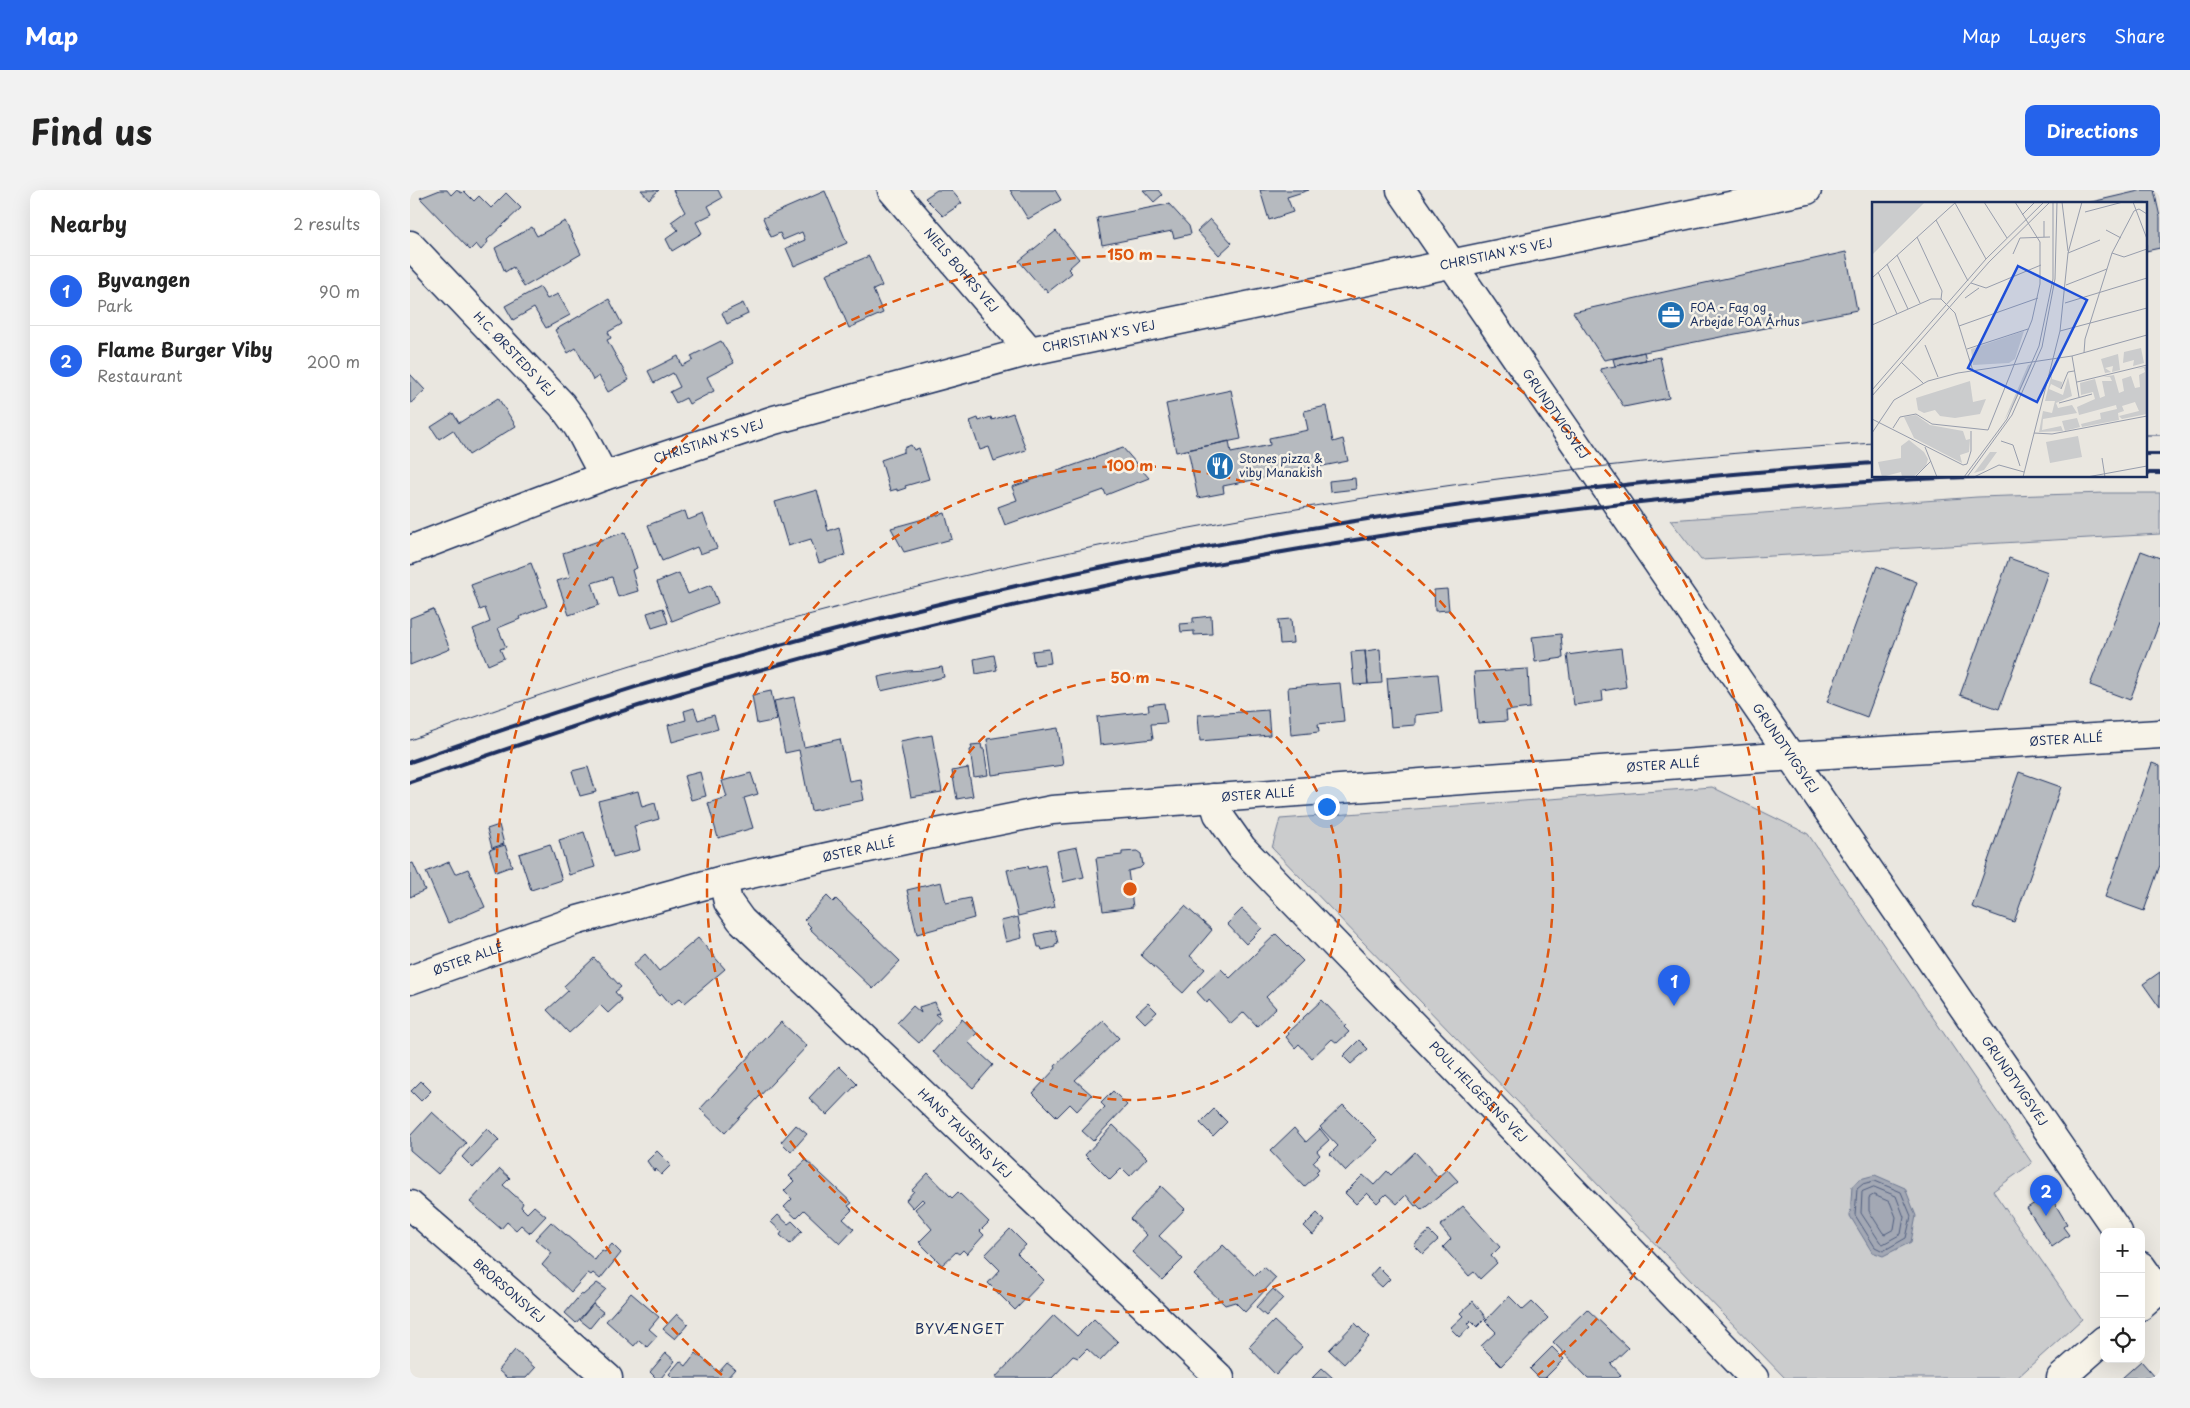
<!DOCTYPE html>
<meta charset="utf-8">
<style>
body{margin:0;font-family:"Playpen Sans",sans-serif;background:#f2f2f2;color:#222}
.controls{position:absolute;right:15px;bottom:15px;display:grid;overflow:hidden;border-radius:10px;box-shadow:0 5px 20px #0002}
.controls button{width:45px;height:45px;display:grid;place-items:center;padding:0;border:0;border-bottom:1px solid #e0e0e0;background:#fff;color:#222;font:25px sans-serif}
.you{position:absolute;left:916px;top:616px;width:18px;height:18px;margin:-12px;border:4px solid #fff;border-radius:50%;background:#1a73e8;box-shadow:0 0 0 8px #1a73e833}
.badge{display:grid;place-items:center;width:32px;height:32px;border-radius:50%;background:#2563eb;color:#fff;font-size:16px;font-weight:700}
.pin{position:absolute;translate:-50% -41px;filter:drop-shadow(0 1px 2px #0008)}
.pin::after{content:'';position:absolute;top:26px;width:18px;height:15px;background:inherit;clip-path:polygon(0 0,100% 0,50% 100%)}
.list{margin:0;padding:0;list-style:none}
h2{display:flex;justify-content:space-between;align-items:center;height:65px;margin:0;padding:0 20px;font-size:21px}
h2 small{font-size:16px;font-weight:400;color:#767676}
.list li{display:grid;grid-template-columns:32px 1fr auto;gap:15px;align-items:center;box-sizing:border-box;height:70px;padding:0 20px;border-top:1px solid #e0e0e0}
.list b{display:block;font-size:19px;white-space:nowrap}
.list p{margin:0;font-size:16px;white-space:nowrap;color:#767676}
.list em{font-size:16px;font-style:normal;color:#767676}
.icon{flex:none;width:28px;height:28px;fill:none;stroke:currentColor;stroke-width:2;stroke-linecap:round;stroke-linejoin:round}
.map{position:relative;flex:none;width:1750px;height:1188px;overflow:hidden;border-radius:10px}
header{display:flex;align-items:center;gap:30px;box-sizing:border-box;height:70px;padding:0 25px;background:#2563eb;color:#fff}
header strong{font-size:24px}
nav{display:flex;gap:28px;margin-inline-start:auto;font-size:18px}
.intro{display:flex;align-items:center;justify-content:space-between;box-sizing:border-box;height:120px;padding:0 30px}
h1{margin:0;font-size:35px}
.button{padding:12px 22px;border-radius:10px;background:#2563eb;color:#fff;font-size:18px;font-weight:700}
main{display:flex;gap:30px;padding:0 30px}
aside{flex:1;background:#fff;border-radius:10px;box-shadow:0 5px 20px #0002}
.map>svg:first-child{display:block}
</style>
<header>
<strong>Map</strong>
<nav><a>Map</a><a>Layers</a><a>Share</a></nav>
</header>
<div class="intro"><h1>Find us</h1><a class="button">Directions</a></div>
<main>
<aside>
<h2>Nearby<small>2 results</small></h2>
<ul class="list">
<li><span class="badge">1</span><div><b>Byvangen</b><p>Park</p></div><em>90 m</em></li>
<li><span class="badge">2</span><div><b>Flame Burger Viby</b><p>Restaurant</p></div><em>200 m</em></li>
</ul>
</aside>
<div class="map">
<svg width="1750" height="1188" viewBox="0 0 1750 1188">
<rect width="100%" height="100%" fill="#eae7e0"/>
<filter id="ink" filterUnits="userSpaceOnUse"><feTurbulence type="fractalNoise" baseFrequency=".02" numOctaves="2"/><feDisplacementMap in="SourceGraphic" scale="10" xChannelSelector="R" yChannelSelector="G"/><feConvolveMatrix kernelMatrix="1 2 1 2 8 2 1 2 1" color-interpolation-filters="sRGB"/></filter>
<g filter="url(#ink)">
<!-- green -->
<path fill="#cbcccd" stroke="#737e96" d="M1695,303H1750V344L1291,370L1260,330L1567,307Z
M1302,597L1398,644L1622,973L1583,1001L1672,1129L1607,1188H1375L862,658L870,629Z"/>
<!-- water -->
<path fill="#a3a8b4" stroke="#6d7892" d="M1465,985L1495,998L1506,1026L1501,1052L1473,1066L1462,1062L1440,1026L1442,996L1450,989Z"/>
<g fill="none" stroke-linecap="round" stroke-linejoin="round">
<!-- shore -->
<path stroke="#515f80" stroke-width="1" d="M1465,991L1491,1002L1501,1026L1496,1048L1473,1061L1465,1057L1445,1025L1447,999L1453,994Z
M1464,997L1486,1006L1494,1027L1491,1044L1473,1054L1470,1052L1451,1023L1452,1002Z
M1464,1005L1480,1012L1486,1027L1484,1039L1475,1044L1473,1043L1459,1021V1008Z"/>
</g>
<!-- building -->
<path fill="#b6babf" stroke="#1b2f5e" d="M30,0H37L41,5L46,0L52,3L54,1L64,11L69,6L81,18L96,3L111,18L77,50L78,52L71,60L66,54L60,60L10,8Z
M231,0H249L239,9Z
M263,0H308L312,8L298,16L302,24L286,32L292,43L262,61L256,49L268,40L261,32L275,22Z
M527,0H541L552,13L533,26L515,8Z
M600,0H645L651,10L618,29Z
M733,0H748L752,5L744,12Z
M850,0H899L877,7L883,22L859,30Z
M1733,0H1744L1750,27V58L1736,61V14H1673Z
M415,1L437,53L384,76L376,58L395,50L392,42L373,50L370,43L361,47L353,28Z
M759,14L779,36L781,44L764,48L762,41L692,55L687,28Z
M800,29L822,53L809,65L787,41Z
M155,31L171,64L114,97L103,77L95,82L85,58L122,37L127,46Z
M646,41L669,69L658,79L662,83L638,102L635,98L633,99L609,71Z
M1436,62L1447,120L1194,170L1163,122Z
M459,66L472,96L463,100L473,123L439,138L416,84Z
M130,97L137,109L148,104L160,125L136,138L124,118L103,130L95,116Z
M199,109L212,134L198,142L201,148L197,150L219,190L198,202L189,186L183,190L166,158L158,163L145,140Z
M333,113L338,124L317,134L312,123Z
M311,151L324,173L297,187L304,201L279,214L276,208L266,213L260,202L270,197L263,183L244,193L238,181L268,166L272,176L283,170L281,166Z
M1234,162L1236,170L1205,176L1203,169Z
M1250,167L1259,208L1214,217L1190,179Z
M0,184L15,200L0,214Z
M821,200L831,249L766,262L756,214Z
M88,208L106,236L59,265L43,240L29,249L21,237L43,223L49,233Z
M916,216L923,252L933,249L938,271L813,296L814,303L788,308L778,260L819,251L821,263L860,255L859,248L898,240L894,221Z
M603,223L616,260L584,271L579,257L570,260L560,231L568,228L569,231L581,227L582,230Z
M501,255L504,260L509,258L519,289L495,296L496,298L487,301V299L480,301L471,270L494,262V258Z
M713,258L739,288L696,305L694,300L595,335L588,317L607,310L602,297Z
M945,288L946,299L920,302L919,291Z
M407,300L418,341L429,337L435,365L409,373L401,349L378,356L365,312Z
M275,321L278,330L293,324L307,358L290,364L287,357L252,371L238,335Z
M535,323L542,349L494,362L481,338Z
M215,342L227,378L222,380L228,401L208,407L202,387L182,393L189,415L159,425L147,391L160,387L153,363Z
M1731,361L1750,368V431L1720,510L1680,495Z
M1599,368L1638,382L1589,519L1550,505Z
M121,373L137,416L109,427L110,429L88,438L96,457L90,459L94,468L78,475L63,439L80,432L75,418L70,420L61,395Z
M1467,376L1507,392L1457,527L1417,512Z
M269,383L278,404L301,395L308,413L262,431L247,392Z
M1037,399L1039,420L1025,421L1024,400Z
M253,418L258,433L242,438L237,423Z
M23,419L40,459L0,475V428Z
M801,426L802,444L784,445V441L771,442L770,434L783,433V428Z
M881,429L883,453L870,454L868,430Z
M1151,444L1153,468L1125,472L1122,447Z
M1211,458L1216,497L1192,501L1193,511L1164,515L1157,465Z
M639,459L641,473L624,475L622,461Z
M970,459L972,493L958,494L955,461Z
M955,461L958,494L944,495L941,462Z
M584,465L587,480L566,484L564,469Z
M532,477L534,487L471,501L468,487L497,481L515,480Z
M1118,479L1120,518L1096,521L1097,531L1068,533L1064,482Z
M1028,484L1032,522L1005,525V535L981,537L977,488Z
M930,493L934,531L908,534L909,542L881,545L878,497Z
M361,501L367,530L347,534L342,505Z
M384,507L394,557L430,549L439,591L450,589L454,610L401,621L389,560L375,563L364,511Z
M754,513L757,533L741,534L743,549L690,555L687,527L739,521L738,515Z
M284,518L288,530L304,525L308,539L262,552L258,535L276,530L274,521Z
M858,520L860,545L790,551L788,525Z
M648,538L653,575L582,585L577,549Z
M522,545L532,602L501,607L490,551Z
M571,554L572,559H574L578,585L564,587L560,560L562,559L561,555Z
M1742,573L1750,576V675L1734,721L1695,707Z
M178,577L186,602L170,606L162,581Z
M558,578L563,606L547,609L542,581Z
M290,582L296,606L281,610L274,586Z
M1609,582L1651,597L1604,732L1562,717Z
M341,583L348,604L334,608L343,638L308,648L298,613L317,607L312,591Z
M228,601L232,617L245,613L249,629L224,636L230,660L203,667L188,611Z
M89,635L94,654L82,658L77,639Z
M174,642L185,677L159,685L149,650Z
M140,654L152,690L121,700L109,664Z
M95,655L102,676L86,682L79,660Z
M667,657L674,687L653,692L647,661Z
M727,661L731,664L733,675L730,678L718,681L723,717L693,721L686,668L712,665V662Z
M39,672L45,684L58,679L75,717L38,733L16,682Z
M3,673L15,700L0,707V674Z
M635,675L645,717L608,726L597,680L618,676L619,679Z
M531,692L536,713L560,708L564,728L507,744L497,700Z
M417,706L423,712L426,709L490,771L463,799L399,738L401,737L394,730Z
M775,716L802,740L780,766L795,779L773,803L731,765Z
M832,719L852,738L836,754L817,734Z
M608,727L612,748L596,752L591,731Z
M645,740L648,753L645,754V757L632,760L631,757H628L625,744Z
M866,744L893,771L856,807L866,818L847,836L834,822L821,834L799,810L797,813L787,802L811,779L820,788Z
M288,748L315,779L275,813L270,808L261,815L252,804L250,806L223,775L235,764L249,781Z
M184,768L211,797L205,802L212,810L198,823L190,815L159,843L137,820L158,801L154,796Z
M1750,782V818L1733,794Z
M912,810L936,835L934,837L939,842L927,853L922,849L902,868L889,854L885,858L876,847L879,844L878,842Z
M525,812L529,823L525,824L531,829L509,853L487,833L503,816L511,823L509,817Z
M738,813L747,822L735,833L726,824Z
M552,829L567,843L558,852L583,875L563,898L523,862Z
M693,831L709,848L665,890L682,905L667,921L660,914L647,927L623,903L646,878L645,876Z
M371,832L397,856L315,943L290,919Z
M949,850L958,859L941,874L933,866Z
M429,876L447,894L417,925L399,908Z
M11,891L21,901L11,911L1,901Z
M703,901L717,915L683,951L672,941L695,917L691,913Z
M933,915L968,950L936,981L920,964L928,956L910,937Z
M804,919L817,932L803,946L790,933Z
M22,922L56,953L28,984L0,960V946Z
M386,935L397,944L381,962L371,952Z
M703,935L737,968L720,986L712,978L700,990L675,965Z
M77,938L89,950L63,978L52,967Z
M884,938L896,952L910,939L919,950L907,961L910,965L903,972L909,979L906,982L908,984L894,997L860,961Z
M247,961L261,975L251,985L246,979L244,981L237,971Z
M1005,962L1028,987L1037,979L1048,991L1012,1020L1007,1015L1005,1016L996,1005L987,1014L976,1004L967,1013L957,1003L946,1014L935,1003L953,985L964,995L977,981L981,985Z
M396,970L442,1013L438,1016L442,1020L433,1029L444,1039L430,1054L394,1020L386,1028L374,1017L382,1009L374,1001L384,991L379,986Z
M90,979L100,988L93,995L113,1013L111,1017L117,1023L124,1016L136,1026L120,1043L111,1035L106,1040L97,1032L91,1039L60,1012Z
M518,983L542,1008L548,1002L579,1032L570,1041L574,1045L557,1064L553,1060L549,1064L546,1062L532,1075L509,1052L522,1039L505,1019L514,1011L512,1009L503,1018L496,1010L504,1001L502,1000Z
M751,996L775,1019L749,1046L773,1069L752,1090L722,1062L737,1045L720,1029Z
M1639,1004L1657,1034L1653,1037L1659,1045L1642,1057L1617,1018Z
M1053,1016L1090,1057L1081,1066L1087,1073L1070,1089L1064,1082L1059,1086L1033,1057L1041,1049L1030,1036Z
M907,1023L915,1031L903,1045L894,1036Z
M368,1025L378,1034L382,1031L392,1041L380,1054L370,1045L372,1042L361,1032Z
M141,1032L185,1070L192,1060L195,1062L202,1054L211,1063L190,1089L183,1083L181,1085L178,1083L161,1102L132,1075L142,1063L125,1049Z
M600,1039L616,1055L607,1063L634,1090L605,1120L578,1093L590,1080L575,1065Z
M1019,1041L1028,1050L1013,1064L1004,1055Z
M813,1055L845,1086L854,1077L866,1088L835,1122L825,1112L815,1115L784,1085Z
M968,1077L980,1089L972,1097L960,1086Z
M187,1093L196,1099L166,1133L155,1123L171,1104L173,1105Z
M863,1099L873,1108L856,1126L846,1117Z
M221,1103L249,1127L239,1139L247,1146L237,1157L229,1150L224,1156L196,1131Z
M1099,1106L1113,1120L1122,1112L1138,1128L1091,1176L1071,1156L1086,1142L1075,1131Z
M1063,1111L1076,1128L1067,1137L1061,1131L1058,1134L1060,1137L1049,1147L1040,1138L1053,1126L1050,1123Z
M183,1114L193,1122L180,1138L170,1130Z
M1177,1119L1218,1158L1201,1174L1211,1185L1208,1188H1178L1143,1152Z
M267,1124L278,1134L265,1149L253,1139Z
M644,1125L667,1146L684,1129L708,1152L690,1171L677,1159L668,1168L663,1166L642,1188H585Z
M864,1131L892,1157L866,1185L839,1157Z
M945,1133L959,1147L934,1174L919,1160Z
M1142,1157L1154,1169L1135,1188H1129L1120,1179Z
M105,1160L125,1178L116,1188H97L88,1180Z
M256,1163L265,1171L251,1188H246L240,1182Z
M286,1163L309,1182L317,1173L325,1179L317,1188H263L259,1184L270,1171L276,1176Z
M1731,1171L1746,1188H1712Z
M912,1178L923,1188H902Z"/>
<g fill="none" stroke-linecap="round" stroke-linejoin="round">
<!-- street casing -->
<g stroke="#1b2f5e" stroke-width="31">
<g id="street">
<path id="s1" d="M482,0L620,161"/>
<path id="s2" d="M0,55L152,215L168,237L194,286"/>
<path id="s3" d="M803,608L808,624L832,658L1344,1188"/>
<path id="s4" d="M313,690L318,712L331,730L810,1188"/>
<path id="s5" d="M0,790L168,730L313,690L517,645L642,620L1353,568L1750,544"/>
<path id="s6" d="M0,1015L198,1188"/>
<path d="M1731,1116L1748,1101"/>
<path d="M1651,1188L1694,1150"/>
</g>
</g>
<!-- secondary casing -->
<g stroke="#1b2f5e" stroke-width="31">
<g id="secondary">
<path id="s7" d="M991,0L1708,1042"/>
<path id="s8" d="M0,360L194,286L364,230L620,161L1397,0"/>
<path d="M1731,1076L1750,1103"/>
</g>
</g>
<!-- street -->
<use href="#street" stroke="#f7f3e8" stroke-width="28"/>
<!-- secondary -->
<use href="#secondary" stroke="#f7f3e8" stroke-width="28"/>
<!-- tram -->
<path stroke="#1b2f5e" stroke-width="1" d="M1736,245H1750
M0,550C470,380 965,284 1464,253"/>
<!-- rail -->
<path stroke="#1b2f5e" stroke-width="4" d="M1736,264H1750
M1736,283H1750
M0,572C471,403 964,306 1464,273
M0,592C108,555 216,518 325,487C573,416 826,364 1081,330C1248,308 1416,291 1584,286"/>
</g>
</g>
<!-- distance rings -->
<g fill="none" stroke="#de5710" stroke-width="2.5" stroke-dasharray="9 6">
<circle cx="720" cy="699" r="211"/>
<circle cx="720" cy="699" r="423"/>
<path d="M312 1185A634 634 0 1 1 1128 1185"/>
</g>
<!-- icons -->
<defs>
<g id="office-disc" transform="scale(1.4375)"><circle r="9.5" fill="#1f6fb2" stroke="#f7f3e8"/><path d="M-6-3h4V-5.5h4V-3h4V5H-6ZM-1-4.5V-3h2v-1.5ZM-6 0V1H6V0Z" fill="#fff"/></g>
<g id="restaurant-disc" transform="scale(1.4375)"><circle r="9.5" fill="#1f6fb2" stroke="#f7f3e8"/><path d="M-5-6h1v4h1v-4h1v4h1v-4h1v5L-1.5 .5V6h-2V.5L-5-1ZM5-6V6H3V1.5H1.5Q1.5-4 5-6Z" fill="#fff"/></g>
</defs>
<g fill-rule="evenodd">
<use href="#office-disc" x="1261" y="125"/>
<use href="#restaurant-disc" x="810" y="276"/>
</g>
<g text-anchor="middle" stroke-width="5" stroke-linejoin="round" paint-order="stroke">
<!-- street labels -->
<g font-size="12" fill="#1b2f5e" stroke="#f7f3e8">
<text dy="4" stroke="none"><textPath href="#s8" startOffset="1128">CHRISTIAN X'S VEJ</textPath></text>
<text dy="4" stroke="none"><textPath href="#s1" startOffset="106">NIELS BOHRS VEJ</textPath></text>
<text dy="4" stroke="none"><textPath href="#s8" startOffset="722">CHRISTIAN X'S VEJ</textPath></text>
<text dy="4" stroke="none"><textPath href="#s2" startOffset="151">H.C. ØRSTEDS VEJ</textPath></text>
<text dy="4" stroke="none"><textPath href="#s7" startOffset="272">GRUNDTVIGSVEJ</textPath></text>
<text dy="4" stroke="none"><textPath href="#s8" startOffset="318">CHRISTIAN X'S VEJ</textPath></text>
<text dy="4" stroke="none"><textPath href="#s5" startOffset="1682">ØSTER ALLÉ</textPath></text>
<text dy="4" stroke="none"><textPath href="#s7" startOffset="678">GRUNDTVIGSVEJ</textPath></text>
<text dy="4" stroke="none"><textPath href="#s5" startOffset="1278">ØSTER ALLÉ</textPath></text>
<text dy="4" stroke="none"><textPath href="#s5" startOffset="872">ØSTER ALLÉ</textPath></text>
<text dy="4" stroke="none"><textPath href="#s5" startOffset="468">ØSTER ALLÉ</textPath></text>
<text dy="4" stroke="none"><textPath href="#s5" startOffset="62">ØSTER ALLÉ</textPath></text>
<text dy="4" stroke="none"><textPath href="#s7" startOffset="1082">GRUNDTVIGSVEJ</textPath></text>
<text dy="4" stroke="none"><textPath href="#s3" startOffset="398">POUL HELGESENS VEJ</textPath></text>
<text dy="4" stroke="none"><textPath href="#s4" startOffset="354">HANS TAUSENS VEJ</textPath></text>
<text dy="4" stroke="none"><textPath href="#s6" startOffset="131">BRORSONSVEJ</textPath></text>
</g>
<!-- poi labels -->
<g font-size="12" fill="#1b2f5e" stroke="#f7f3e8" text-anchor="start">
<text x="1280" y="122">FOA - Fag og<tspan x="1280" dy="14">Arbejde FOA Århus</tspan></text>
<text x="829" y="273">Stones pizza &amp;<tspan x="829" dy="14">viby Manakish</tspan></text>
</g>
<!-- neighbourhood labels -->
<g font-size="14" letter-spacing="1" fill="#1b2f5e" stroke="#f7f3e8">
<text x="550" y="1144">BYVÆNGET</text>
</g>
</g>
<!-- overview -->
<g transform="translate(1462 12)">
<rect width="275" height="275" fill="#eae7e0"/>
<path d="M0,0H53L0,53ZM152,129L143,157L137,161L101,163L99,147ZM269,146L272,161L261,164L262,158L251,161L252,150ZM246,152L248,168L240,170L241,164L233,166L239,170L233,171L229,157ZM160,162L145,196L132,219L156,163ZM275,164V212L250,217L247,214L267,209L263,200L250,204L252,209L246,211L247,218L210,225L209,222L229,217L228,211L245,207L244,203L207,213L205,205L223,197L221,190L209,193L208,181L223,177L228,196L233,194L230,179H240L238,175H230L242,173L247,191L252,189L250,177L259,174L263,186L268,185L267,173L273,170L272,166L265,167ZM180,171V177L190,180L191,177L189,187L179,182L177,187L191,193L196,175L200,194L184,201L186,206L200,203L205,211L171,217L170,228L189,224L191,229L167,230L171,209L180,211L183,199H173ZM98,179L101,200L114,197L108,212L83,216L68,214L63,208L52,211L46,208L44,196ZM44,213L58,223L91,229L94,238L98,237L97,250L88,253L90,261L42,236L32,215ZM205,216L208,225L193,229L190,219ZM206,234L210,255L178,261L174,240ZM37,238L52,250L56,257L54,264L41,275H30L29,270L10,275L6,260L29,256V244ZM118,250H125L112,268L102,271Z" fill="#cbcccd"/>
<path fill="none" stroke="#979dac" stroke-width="1" d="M112,0L135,36M190,0L196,49M261,0L275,37M83,1L114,57M213,10L251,0M150,13L163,0M64,18L96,79M234,28L249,36M45,35L70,89L69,97M172,35V19M196,51L228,38M240,51L252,55L275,47M141,52L148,36L178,35M25,53L48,101M15,62L36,107M6,70L25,112M0,76L84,0M99,81L114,86L169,63M194,83L235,67M93,96L107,86M193,101L275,76M0,123L59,97H69L83,111L101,169M87,124L166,96M188,129L275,106M53,143L66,175M95,147L156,127M212,151L213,137L240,51L262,9L267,7L275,12M200,154L207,195M29,160L51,181M205,180L275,163M189,187L196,170L202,169M0,188L114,57L172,0M0,194L117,60L178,0M187,201L220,192M0,217L91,263L95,262L99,249V229M21,226L28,215L44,212L60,222L116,228M116,228L160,118L168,82V40L143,0M0,231L22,198L56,179L86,171L200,154L275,133M162,231L180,232L275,214M129,239L141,243L148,264M53,245L65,275M230,256L233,275M43,275L59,259M92,275L135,217L167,144L181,77V0M95,275L140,213L170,145L183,77L185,0M102,275L127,263L152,270M151,275L188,129L196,51L210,0M215,275L275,264"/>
<path fill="#1d4ed8" fill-opacity="0.15" stroke="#1d4ed8" stroke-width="2.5" d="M146,64L215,98L165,200L96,166Z"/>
<rect width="275" height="275" fill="none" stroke="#1b2f5e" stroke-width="2.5"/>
</g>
<circle cx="720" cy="699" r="8" fill="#de5710" stroke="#f7f3e8" stroke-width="2.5"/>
<g font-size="15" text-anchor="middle" font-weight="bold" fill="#de5710" stroke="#f7f3e8" stroke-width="5" stroke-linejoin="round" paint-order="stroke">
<text x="720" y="70">150 m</text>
<text x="720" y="281">100 m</text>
<text x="720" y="493">50 m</text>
</g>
</svg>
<div class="controls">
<button>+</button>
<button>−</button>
<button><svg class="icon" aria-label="locate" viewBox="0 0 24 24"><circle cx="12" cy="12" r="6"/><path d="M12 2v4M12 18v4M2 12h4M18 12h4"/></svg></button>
</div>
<div class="you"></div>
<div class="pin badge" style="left:1264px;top:816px">1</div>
<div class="pin badge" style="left:1636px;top:1026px">2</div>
</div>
</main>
